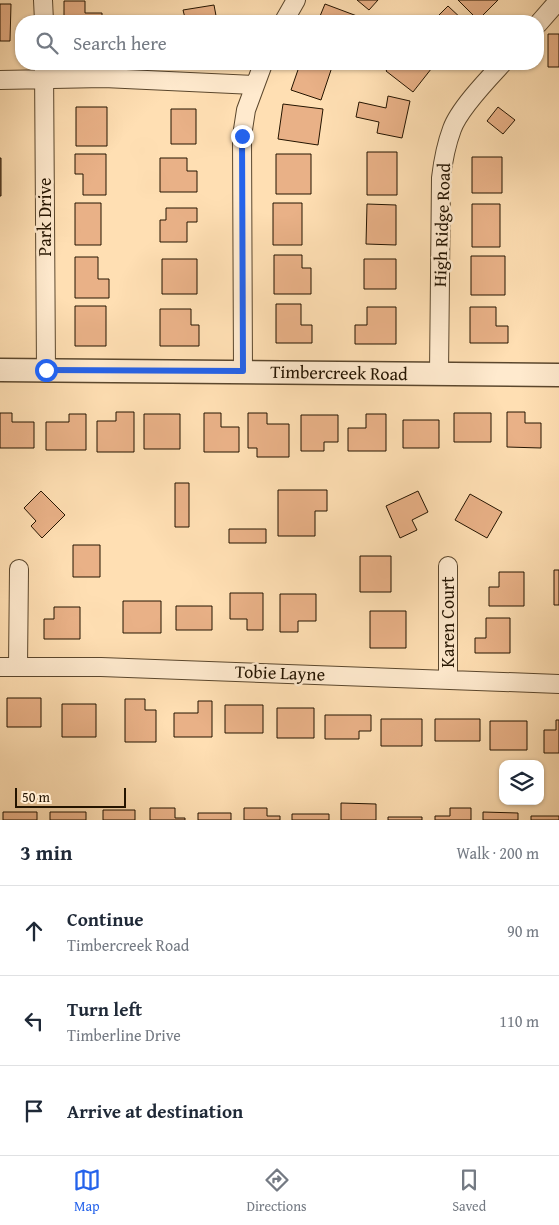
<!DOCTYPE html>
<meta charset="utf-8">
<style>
body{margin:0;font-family:"Gentium Book Plus",serif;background:#f6f6f7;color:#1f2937}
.controls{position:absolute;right:15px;bottom:15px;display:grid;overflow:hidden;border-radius:10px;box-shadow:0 1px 4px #0004}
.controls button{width:45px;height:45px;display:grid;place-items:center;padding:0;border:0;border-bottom:1px solid #e0e1e3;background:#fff;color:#1f2937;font:25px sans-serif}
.scale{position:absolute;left:15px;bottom:12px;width:111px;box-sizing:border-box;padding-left:5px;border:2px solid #241400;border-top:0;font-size:14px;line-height:18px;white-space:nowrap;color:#241400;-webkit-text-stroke:4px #ffeace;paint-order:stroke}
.stop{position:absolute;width:15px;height:15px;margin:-11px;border:4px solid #2563eb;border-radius:50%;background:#fff}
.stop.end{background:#2563eb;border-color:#fff;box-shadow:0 1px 5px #0008}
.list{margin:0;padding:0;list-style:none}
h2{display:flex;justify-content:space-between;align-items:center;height:65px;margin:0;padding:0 20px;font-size:21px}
h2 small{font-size:16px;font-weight:400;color:#747a83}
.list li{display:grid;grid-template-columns:32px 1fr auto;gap:15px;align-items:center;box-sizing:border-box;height:90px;padding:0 20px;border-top:1px solid #e0e1e3}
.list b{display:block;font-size:19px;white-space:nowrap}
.list p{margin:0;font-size:16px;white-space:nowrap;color:#747a83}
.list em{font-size:16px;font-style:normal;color:#747a83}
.icon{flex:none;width:28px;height:28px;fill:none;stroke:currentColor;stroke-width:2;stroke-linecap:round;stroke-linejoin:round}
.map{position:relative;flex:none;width:559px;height:820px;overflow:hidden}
.search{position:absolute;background:#fff;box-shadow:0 1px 4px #0004;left:15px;right:15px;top:15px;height:55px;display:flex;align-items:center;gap:12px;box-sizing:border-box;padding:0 18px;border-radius:20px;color:#747a83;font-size:19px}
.sheet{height:335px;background:#fff}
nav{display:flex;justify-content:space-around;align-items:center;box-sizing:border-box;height:70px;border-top:1px solid #e0e1e3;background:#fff;font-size:14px;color:#747a83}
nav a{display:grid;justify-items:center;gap:2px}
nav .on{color:#2563eb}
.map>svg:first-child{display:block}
</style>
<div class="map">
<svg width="559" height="820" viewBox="0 0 559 820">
<rect width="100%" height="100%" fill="#ffdfb3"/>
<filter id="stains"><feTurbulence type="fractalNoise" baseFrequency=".004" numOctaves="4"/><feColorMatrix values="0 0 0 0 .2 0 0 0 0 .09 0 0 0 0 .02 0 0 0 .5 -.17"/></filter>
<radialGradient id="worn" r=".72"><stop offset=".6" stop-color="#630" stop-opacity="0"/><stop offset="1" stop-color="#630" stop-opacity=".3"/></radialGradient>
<!-- building -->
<path fill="#e9b187" stroke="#241400" d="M357,0H378L369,10Z
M458,0H498L478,20Z
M64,1H85V13H102V21H64Z
M0,4H11L10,41H0Z
M325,4L357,16L355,21H318Z
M214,5L217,21H173L185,18L183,10Z
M448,6L464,21H433Z
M111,17H149V21H111Z
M548,34H559V67H548Z
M300,64H333L321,100L291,90Z
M391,64H435L413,92L386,71Z
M388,96L410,101L402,138L377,133L379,122L356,117L359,102L386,108Z
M283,104L323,109L318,145L278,139Z
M76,107H107V146H76Z
M498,107L515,120L503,134L487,121Z
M171,109H196V144H171Z
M367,152H397V195H367Z
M75,154H106V195H83V174H75Z
M276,154H311V194H276Z
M472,157H502V193H472Z
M0,158H1V196H0Z
M160,158H187V171H197V192H160Z
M75,203H101V245H75Z
M273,203H302V245H273Z
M367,204L396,205V245L366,244Z
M472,204H500V247H472Z
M166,208H197V222H187V242H160V220H166Z
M274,255H302V268H311V294H274Z
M471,256H505V295H471Z
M75,257H98V279H109V298H75Z
M162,259H197V294H162Z
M364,259H396V289H364Z
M276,304H301V325H312V343H276Z
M75,306H106V346H75Z
M367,307H396V344H355V325H367Z
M470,307H496V326H508V343H470Z
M160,309H191V325H199V346H160Z
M116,412H134V452H97V421H116Z
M507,412H525V423H541V448L507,447Z
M0,413H12V422H34V448H0Z
M204,413H221V427H239V452H204Z
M248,413H267V424H289V457H257V448H248Z
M454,413H491V442H454Z
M69,414H86V450H46V422H69Z
M144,414H180V449H144Z
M366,414H386V451H348V428H366Z
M301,415H338V442H324V451H301Z
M403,420H439V448H403Z
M175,483H189V527H175Z
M278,490H327V511H315V536H278Z
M41,491L65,515L42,538L31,526L36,521L24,508Z
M418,491L428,512L412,520L417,530L400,538L386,506Z
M470,494L502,512L487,538L455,520Z
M229,529H266V543H229Z
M73,545H100V577H73Z
M360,556H391V592H360Z
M554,570H559V605H554Z
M499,572H524V606H489V587H499Z
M230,593H263V630H247V619H230Z
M280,594H316V621H298V632H280Z
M123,601H161V633H123Z
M176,606H212V630H176Z
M54,607H80V639H44V619H54Z
M370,611H406V648H370Z
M486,618H510V653H475V638H486Z
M7,698H41V727H7Z
M125,699H145V710H156V742H125Z
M198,701H212V737H174V713H198Z
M62,704H96V737H62Z
M225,705H263V733H225Z
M277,708H314V738H277Z
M325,715H371V731H359V739H325Z
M381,719H422V746H381Z
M435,719H480V741H435Z
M556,720H559V753H544V730H556Z
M490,721H527V750H490Z
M341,803L376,804V820H341Z
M150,808H175V818H185V820H150Z
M244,808H267V816H280V820H244Z
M450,808H471V820H435V816H450Z
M103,810H135V820H103Z
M3,812H37V820H3Z
M50,812H86V820H50Z
M483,812L518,813V820H483Z
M198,813H231V820H198Z
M292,814H329V820H292Z
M531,816H559V820H531Z
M388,817H422V820H388Z"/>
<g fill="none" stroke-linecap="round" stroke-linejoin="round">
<!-- minor casing -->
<g stroke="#5b472d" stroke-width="20">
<path id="minor" d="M43,0L44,21
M284,21L296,0
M538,24L559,0
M44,64L46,370
M0,80L104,78L254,85
M243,371L242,136L246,110L263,64
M439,374L441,178C443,161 446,145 452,129C459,109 488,79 502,64
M448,566V678
M0,667H101L559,684
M18,667L19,569"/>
</g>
<!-- tertiary casing -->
<g stroke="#5b472d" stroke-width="25">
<path id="tertiary" d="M0,370L559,375"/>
</g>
<!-- minor -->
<use href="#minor" stroke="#ffeace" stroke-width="18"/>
<!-- tertiary -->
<use href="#tertiary" stroke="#ffeace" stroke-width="22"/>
</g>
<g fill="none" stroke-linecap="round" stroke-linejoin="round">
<!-- route -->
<path stroke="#2563eb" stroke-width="6" d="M46,370L243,371L242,136"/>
</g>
<g text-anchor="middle" stroke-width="5" stroke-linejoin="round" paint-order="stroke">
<!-- street labels -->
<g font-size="18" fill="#241400" stroke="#ffeace">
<text transform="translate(45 217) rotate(-90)" y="6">Park Drive</text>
<text transform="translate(442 225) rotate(-88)" y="6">High Ridge Road</text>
<text transform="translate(339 373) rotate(1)" y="6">Timbercreek Road</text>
<text transform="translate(448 622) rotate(-90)" y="6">Karen Court</text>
<text transform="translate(280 673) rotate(2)" y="6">Tobie Layne</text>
</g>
</g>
<rect width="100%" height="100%" filter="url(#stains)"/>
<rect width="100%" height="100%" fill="url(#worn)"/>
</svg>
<div class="controls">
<button><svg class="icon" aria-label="layers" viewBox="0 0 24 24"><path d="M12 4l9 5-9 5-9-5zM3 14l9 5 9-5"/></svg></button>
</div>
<div class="scale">50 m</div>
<div class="stop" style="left:46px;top:370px"></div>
<div class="stop end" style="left:242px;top:136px"></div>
<div class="search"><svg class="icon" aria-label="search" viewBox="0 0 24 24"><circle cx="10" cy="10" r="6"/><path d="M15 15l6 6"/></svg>Search here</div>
</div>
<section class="sheet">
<h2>3 min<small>Walk · 200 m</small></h2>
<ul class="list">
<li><svg class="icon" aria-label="ahead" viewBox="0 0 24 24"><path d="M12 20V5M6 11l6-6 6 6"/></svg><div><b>Continue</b><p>Timbercreek Road</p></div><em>90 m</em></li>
<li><svg class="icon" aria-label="left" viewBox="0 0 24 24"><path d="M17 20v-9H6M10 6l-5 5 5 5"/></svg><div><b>Turn left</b><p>Timberline Drive</p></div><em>110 m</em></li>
<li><svg class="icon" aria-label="arrive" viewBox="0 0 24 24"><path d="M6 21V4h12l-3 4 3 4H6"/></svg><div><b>Arrive at destination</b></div></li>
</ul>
</section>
<nav>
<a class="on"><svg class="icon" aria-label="map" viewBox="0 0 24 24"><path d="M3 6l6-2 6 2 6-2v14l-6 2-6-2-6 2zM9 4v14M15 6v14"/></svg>Map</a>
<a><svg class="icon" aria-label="directions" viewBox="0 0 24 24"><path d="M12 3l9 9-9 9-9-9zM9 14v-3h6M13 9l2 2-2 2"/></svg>Directions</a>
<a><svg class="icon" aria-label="saved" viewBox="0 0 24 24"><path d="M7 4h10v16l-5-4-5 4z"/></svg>Saved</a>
</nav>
